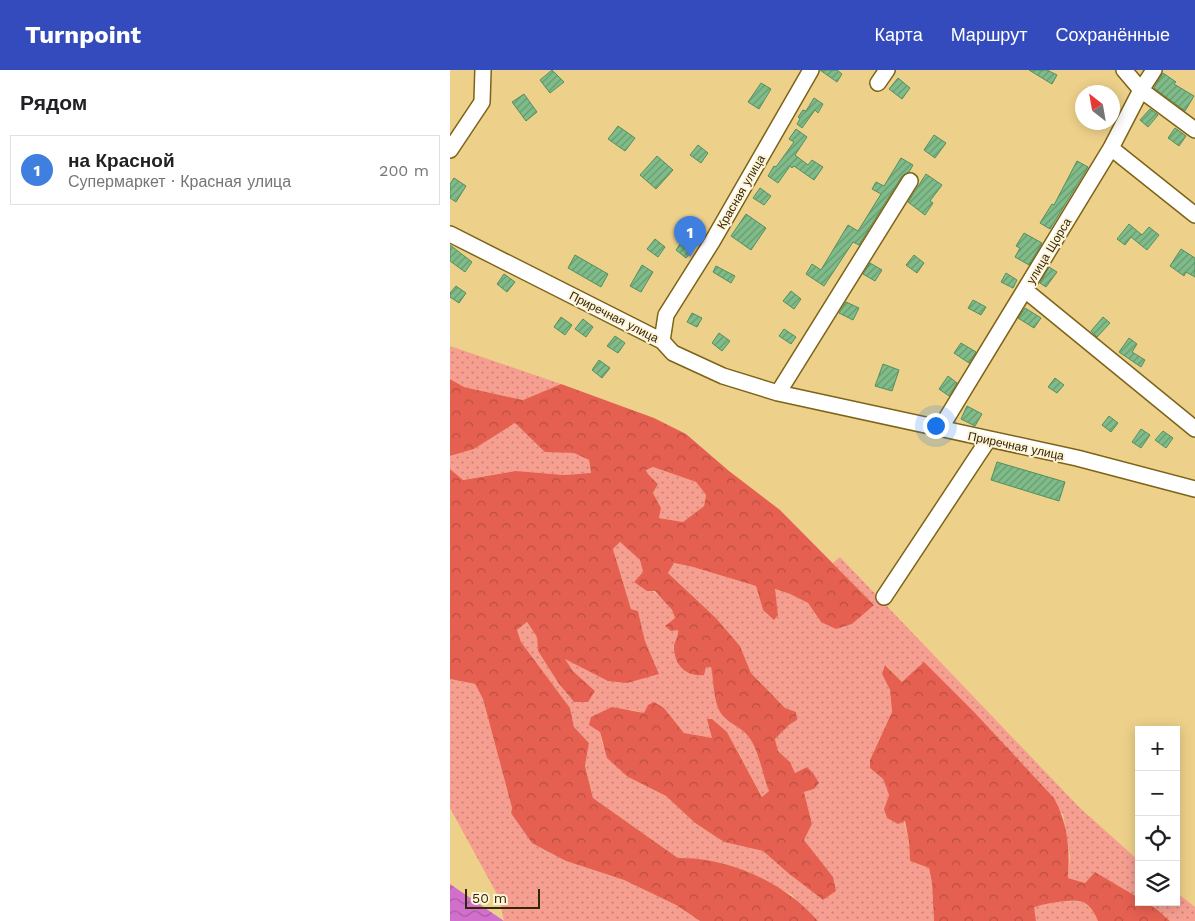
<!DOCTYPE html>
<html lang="ru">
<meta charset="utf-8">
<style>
body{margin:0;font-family:"Work Sans",sans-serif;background:#f6f6f6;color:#202124}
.controls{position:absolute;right:15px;bottom:15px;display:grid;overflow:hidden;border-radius:0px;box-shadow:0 2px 12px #0003}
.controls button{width:45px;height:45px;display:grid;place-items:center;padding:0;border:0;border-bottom:1px solid #e0e0e0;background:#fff;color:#202124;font:25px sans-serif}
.compass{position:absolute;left:625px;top:15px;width:45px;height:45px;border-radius:50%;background:#fff;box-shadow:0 2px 12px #0003;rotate:329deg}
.scale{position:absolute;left:15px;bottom:12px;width:75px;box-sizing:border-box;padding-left:5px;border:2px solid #322809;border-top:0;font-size:14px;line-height:18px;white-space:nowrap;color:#322809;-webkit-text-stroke:4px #fff4d8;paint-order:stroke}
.you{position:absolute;left:485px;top:355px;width:18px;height:18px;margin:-12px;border:4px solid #fff;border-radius:50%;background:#1a73e8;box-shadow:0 0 0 8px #1a73e833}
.badge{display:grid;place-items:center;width:32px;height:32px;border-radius:50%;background:#344bbd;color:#fff;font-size:16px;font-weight:700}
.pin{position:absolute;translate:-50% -41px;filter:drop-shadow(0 1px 2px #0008)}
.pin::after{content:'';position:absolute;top:26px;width:18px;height:15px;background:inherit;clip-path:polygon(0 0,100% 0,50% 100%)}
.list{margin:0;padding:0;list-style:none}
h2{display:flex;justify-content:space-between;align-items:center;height:65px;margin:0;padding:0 20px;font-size:21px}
h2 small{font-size:16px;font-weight:400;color:#757577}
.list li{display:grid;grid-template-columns:32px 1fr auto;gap:15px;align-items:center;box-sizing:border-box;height:70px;margin:0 10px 10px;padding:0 10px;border:1px solid #e0e0e0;border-radius:0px}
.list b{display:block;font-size:19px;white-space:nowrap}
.list p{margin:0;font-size:16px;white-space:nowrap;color:#757577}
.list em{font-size:16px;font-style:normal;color:#757577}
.icon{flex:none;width:28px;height:28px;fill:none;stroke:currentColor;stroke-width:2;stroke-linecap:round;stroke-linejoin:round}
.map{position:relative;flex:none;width:745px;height:851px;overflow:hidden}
header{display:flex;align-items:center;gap:30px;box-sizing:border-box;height:70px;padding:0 25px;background:#344bbd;color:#fff}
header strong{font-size:24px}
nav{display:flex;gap:28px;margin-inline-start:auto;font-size:18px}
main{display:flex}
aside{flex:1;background:#fff}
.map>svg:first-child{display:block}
</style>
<header>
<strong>Turnpoint</strong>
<nav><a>Карта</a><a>Маршрут</a><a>Сохранённые</a></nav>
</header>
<main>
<aside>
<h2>Рядом<small></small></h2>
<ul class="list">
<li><span class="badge" style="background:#3f7fe0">1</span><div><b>на Красной</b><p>Супермаркет · Красная улица</p></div><em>200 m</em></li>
</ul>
</aside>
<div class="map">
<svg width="745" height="851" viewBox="0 0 745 851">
<defs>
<pattern id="grass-dots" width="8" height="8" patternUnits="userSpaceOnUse" patternTransform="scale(1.25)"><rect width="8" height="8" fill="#f69f91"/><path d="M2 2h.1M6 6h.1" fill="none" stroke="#c88275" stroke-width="1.8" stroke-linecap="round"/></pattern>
<pattern id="forest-crowns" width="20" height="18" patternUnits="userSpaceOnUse" patternTransform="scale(1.25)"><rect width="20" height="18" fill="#e56050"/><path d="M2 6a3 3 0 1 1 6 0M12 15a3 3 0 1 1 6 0" fill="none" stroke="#ba4f41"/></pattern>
<pattern id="water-waves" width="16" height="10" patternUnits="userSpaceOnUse" patternTransform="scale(1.25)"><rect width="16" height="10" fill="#d26fcc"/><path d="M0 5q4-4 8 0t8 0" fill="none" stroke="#ab5ba4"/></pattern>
<pattern id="building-hatch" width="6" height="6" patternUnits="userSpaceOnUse" patternTransform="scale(1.25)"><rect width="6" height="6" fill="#7fbc8a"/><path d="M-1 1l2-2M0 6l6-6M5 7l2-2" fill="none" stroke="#69996f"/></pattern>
</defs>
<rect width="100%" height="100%" fill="#edd18a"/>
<!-- grass -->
<path fill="url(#grass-dots)" d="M0,276L111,314L73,330L14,317L0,309Z
M65,353L95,381L125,383L139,390L141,404L115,405L66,401L12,410L0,399V386L24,379Z
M203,397L246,412L256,425L254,436L233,452L209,448L211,438L203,423L208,414L198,404L196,399Z
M170,472L190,490L193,502L184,512C202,520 219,528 225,548L215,556L228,560L229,565L223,578L255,600L256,596L261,597C264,612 263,635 273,646C280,654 292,658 298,666C309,681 312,704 319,721L313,728L277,662L262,669L234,663L214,638L194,643L181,640L150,662L152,673L178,707L216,726L245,753L274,772L313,781L338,803L373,830L361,780L354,770L362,754L354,722L364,719L357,697L345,704L340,692L328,681L325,669L339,655L347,650L301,603L290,576L266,548L218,503L223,493L243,497L306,516L313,540L328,544L324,519L340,524L358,533L371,552L424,535L383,493L390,487L629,737L689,791V828L645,802L635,813L618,808L620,787L613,744L452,612L436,595L432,604L440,620L442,642L420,690V698L433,709L439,725L434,739L454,751L459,772L460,791L479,798L482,813L484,851H368L347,833L342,825L299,802L273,793L238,788H228L143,728L135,696L139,673L124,657L120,638L71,572L67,560L77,552L87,567L88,581L109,614L124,632L145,621L123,601L114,588L132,597L209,604L195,571L188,541L181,539L163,479Z
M0,609L25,614L33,629L62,738L61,743L116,791L174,810L226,835L250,851H54L49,828L0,738Z
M726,822L745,837V851H720L706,839L695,832H726Z
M628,831C638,832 644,842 648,851H586L583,837L597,832Z"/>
<!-- forest -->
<path fill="url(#forest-crowns)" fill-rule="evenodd" d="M0,309L14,317L73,330L111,314L204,348L236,364L279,401L330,440L424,535L402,554L386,559L371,552L358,533L340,524L325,519L328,545L324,550L313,540L306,516L243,497L224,493L218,503L266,548L290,576L301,603L335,638L346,642L347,650L339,655L325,669L328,681L340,692L345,703L357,697L363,703L369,713L364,719L354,722L362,754L354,770L383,807L386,821L373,830L338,803L313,781L274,772L245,753L216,726L178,707L157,688L150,662L139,655L141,647L162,637L194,643L198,635L204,632L214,638L234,663L262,668L257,649H262L277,662L312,727L319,721C312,704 309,680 298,666C292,658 280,654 273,646C263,635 264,612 261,597H256L254,605C238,607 225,597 224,579C223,573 229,567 228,560L221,561L215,556L225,548L222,540L205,521H197L184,512L193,502L190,490L170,472L163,479L181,539L188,541L195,571L209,604L177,613L158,611L115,589L123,601L145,621L138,632H124L109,614L88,581L87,567L77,552L67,560L71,572L120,638L124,657L139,673L135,696L143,728L228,788C280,787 335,813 368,851H250L226,835L174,810L116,791L82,773L61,743L62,738L33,629L25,614L0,609V399L13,410L66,401L115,405L141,403L139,390L124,383L95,382L65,353L24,379L0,386ZM203,397L246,412L256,425L254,436L233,452L209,448L211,438L203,423L208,414L198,404L196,400Z
M474,592L524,642L604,728C618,754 620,779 618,808L635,813L645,802L689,828V832C701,832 711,843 720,851H648C645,844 640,835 633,832C623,828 593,834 584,837L586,851H484L482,813L479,798L460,791L459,772L455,751L448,754L437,748L434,739L439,725L433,709L420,698V690L442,642L440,620L432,604L435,595L452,612Z"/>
<!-- water -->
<path fill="url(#water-waves)" d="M0,814L54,851H0Z"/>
<!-- building -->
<path fill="url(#building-hatch)" stroke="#538f5f" d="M102,0L114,12L100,23L90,10Z
M370,0H387L392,4L387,12Z
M579,0H597L607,5L602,14Z
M713,3L726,12L724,14L744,26L735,41L704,18Z
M448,8L460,18L452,29L439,19Z
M311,13L321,19L309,39L298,32Z
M74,24L87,42L76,51L62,32Z
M364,28L373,34L368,43L365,40L352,58L347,54L350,49L348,47L353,40L356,41Z
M700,39L708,45L698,57L690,50Z
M168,56L185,68L175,81L158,69Z
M725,58L736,66L729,76L718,68Z
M346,59L357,67L345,85L358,95L362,90L373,97L364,110L344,96L342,98L340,96L328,113L318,106L324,96L326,97L344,72L339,69Z
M484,65L496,73L485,88L474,80Z
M248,75L258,83L251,93L240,85Z
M207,86L223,100L206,119L190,105Z
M451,88L463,95L459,102L452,106L409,175L403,172L374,216L356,204L362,194L371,200L398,155L408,161L431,124L422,119L426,112L434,116Z
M627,91L638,97L600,159L590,153L602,134L604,135Z
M476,104L492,115L480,131L483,133L475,145L458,132Z
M4,108L16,116L6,132L0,128V114Z
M310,118L321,126L314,135L303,128Z
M296,144L316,158L301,180L281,166Z
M679,154L692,165L699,157L709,165L697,180L681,167L675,175L667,169Z
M574,163L592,173L579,195L565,187L570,178L566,176Z
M205,169L215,177L208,187L197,179Z
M233,170L244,178L236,188L226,180Z
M0,175L22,192L15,202L0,191Z
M731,179L745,188V207L736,202L734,206L720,196Z
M125,185L158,204L151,217L118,198Z
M464,185L474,193L467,203L456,195Z
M420,193L432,200L425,211L413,204Z
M192,195L203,202L191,222L180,216Z
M266,196L285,206L281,213L263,202Z
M599,197L607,202L596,217L590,213Z
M556,203L567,210L563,218L551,212Z
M54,204L65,212L57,222L47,214Z
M6,216L16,223L9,233L0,227V223Z
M341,221L351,229L344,239L333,231Z
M523,230L536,237L531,245L518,238Z
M396,232L409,238L403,250L389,243Z
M575,238L591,248L584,258L568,248Z
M242,243L252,248L247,257L237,252Z
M111,247L122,255L115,265L104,257Z
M653,247L660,253L647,267L641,261Z
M133,249L143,257L136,267L125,259Z
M334,259L346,267L341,274L329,266Z
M269,263L280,271L272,281L262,273Z
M165,266L175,273L168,283L157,276Z
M679,268L687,274L682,282L695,290L691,297L669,282Z
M511,273L526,282L519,293L504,283Z
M149,290L160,298L152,308L142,300Z
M433,294L449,300L442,321L425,316Z
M498,306L507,313L499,326L489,319Z
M605,308L614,315L607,323L598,317Z
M517,336L532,344L525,356L511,349Z
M659,346L668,353L661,362L652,355Z
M691,359L700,365L691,378L682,372Z
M713,361L723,368L716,378L705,370Z
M547,392L615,412L609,431L541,410Z"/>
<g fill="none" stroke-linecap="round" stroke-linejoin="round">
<!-- minor casing -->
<g stroke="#7d6317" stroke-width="18">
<path id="minor" d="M674,0L691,20L745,60
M428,13L437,0
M661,78L745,145
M0,80L32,32L33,0
M0,164L212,271L223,283L273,306L328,323L627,388L745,419
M575,220L745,359
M212,271L216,245L262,172L361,0
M328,323L460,111
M490,359L661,78L691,20L704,0
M434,527L538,370"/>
</g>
<!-- minor -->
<use href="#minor" stroke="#fff" stroke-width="15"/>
</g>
<g text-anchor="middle" stroke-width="4" stroke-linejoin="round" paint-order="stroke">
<!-- street labels -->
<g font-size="12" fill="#322809" stroke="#fff4d8">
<text transform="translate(291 122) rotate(-60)" y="4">Красная улица</text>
<text transform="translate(599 181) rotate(-59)" y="4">улица Щорса</text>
<text transform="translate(164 247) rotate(27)" y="4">Приречная улица</text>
<text transform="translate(566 376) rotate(12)" y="4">Приречная улица</text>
</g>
</g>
</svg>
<div class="controls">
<button>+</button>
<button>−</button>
<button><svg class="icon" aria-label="locate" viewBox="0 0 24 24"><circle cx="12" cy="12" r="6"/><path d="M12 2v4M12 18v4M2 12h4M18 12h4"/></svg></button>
<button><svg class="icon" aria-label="layers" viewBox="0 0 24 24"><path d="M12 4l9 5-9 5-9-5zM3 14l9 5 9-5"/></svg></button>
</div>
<svg class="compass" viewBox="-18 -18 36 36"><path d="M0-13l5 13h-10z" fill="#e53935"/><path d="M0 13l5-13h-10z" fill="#757577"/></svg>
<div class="scale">50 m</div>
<div class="you"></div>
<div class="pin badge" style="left:240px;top:187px;background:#3f7fe0">1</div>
</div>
</main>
